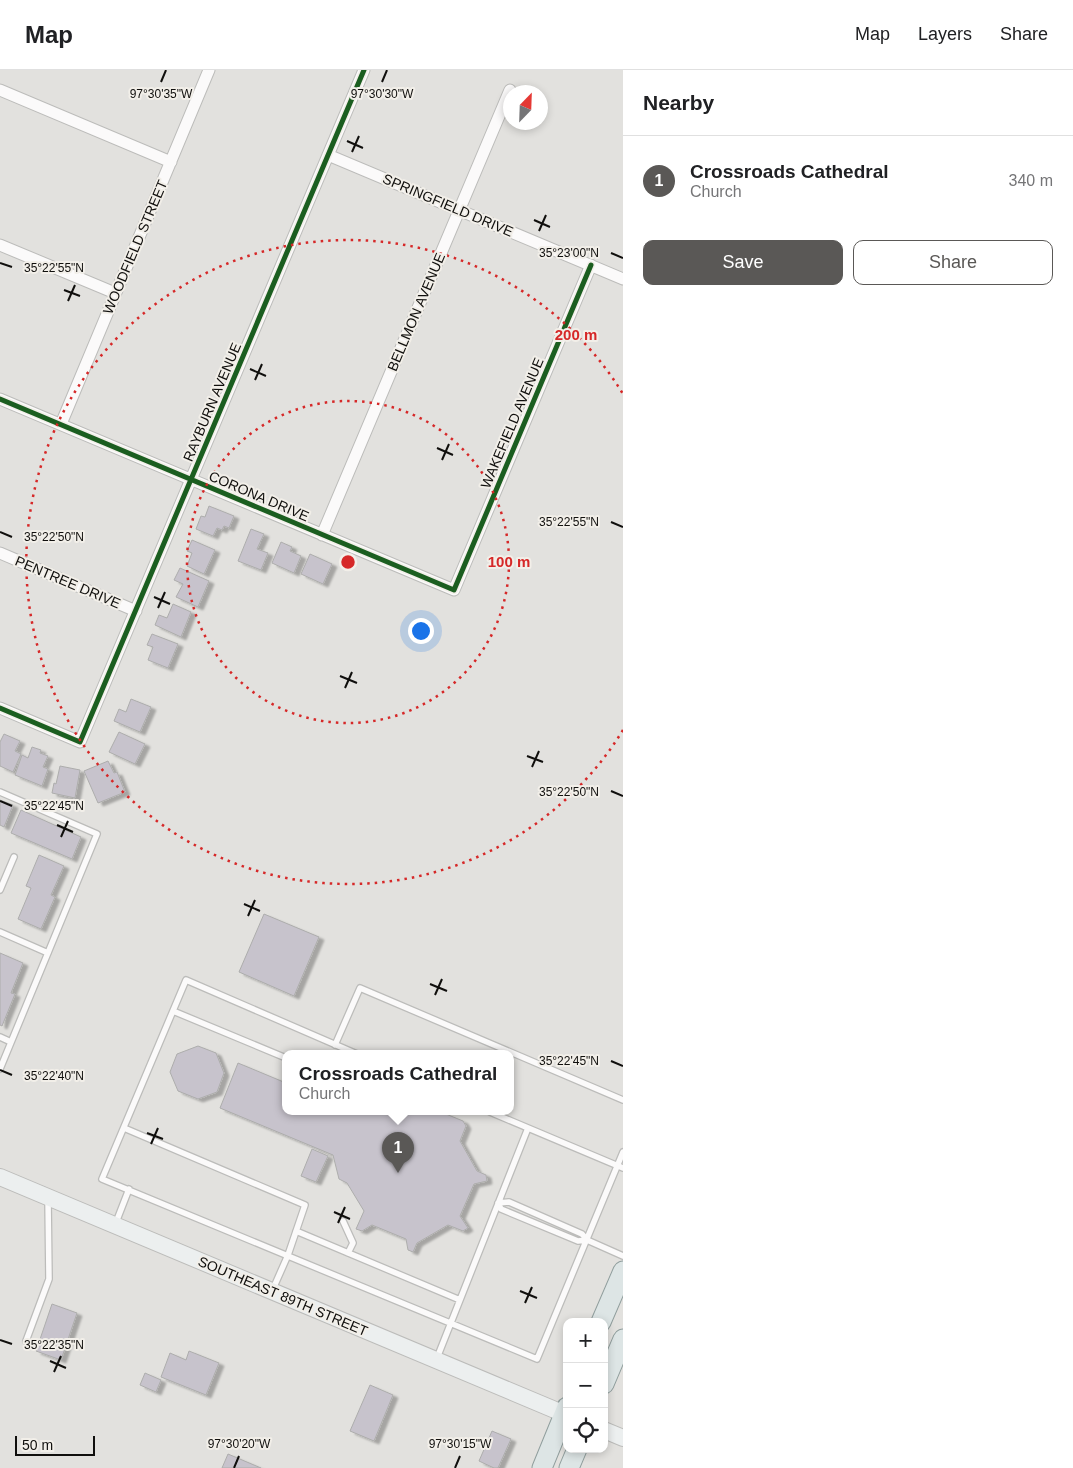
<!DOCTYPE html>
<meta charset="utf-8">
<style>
body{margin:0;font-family:Helvetica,sans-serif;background:#f6f6f6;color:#202124}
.controls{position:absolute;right:15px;bottom:15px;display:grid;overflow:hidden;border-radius:10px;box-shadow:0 2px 8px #0003}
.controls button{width:45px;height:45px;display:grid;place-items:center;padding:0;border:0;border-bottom:1px solid #e0e0e0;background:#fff;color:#202124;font:25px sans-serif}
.compass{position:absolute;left:503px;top:15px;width:45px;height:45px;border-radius:50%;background:#fff;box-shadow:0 2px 8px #0003;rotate:23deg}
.scale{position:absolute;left:15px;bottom:12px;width:80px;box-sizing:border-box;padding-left:5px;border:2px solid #100f0d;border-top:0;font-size:14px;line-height:18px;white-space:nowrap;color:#100f0d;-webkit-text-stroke:4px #f2efe9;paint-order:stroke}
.you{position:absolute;left:420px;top:560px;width:18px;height:18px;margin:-12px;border:4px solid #fff;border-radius:50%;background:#1a73e8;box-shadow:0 0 0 8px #1a73e833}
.badge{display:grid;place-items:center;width:32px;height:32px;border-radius:50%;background:#5a5856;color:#fff;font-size:16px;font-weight:700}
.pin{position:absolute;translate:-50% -41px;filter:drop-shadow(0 1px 2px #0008)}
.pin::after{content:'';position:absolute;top:26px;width:18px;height:15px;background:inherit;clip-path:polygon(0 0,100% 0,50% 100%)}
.popup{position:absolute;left:282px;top:980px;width:232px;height:65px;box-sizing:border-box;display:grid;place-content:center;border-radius:10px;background:#fff;filter:drop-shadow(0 1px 4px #0005);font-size:16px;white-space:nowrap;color:#757577}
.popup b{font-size:19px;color:#202124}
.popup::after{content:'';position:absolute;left:50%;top:100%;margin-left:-10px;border:10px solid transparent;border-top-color:#fff}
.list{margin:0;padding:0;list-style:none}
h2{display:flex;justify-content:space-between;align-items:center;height:65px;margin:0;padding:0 20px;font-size:21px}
h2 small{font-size:16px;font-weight:400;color:#757577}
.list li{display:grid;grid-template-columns:32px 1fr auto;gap:15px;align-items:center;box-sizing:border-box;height:90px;padding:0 20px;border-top:1px solid #e0e0e0}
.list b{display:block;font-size:19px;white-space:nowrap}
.list p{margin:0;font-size:16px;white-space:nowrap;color:#757577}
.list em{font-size:16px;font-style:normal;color:#757577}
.actions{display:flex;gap:10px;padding:15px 20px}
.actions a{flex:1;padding:11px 0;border:1px solid #5a5856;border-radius:10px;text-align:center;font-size:18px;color:#5a5856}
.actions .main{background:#5a5856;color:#fff}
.icon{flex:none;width:28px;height:28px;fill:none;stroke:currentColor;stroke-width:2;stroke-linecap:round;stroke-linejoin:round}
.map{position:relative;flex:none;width:623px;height:1398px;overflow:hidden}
header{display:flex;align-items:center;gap:30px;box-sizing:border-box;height:70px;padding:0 25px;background:#fff;border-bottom:1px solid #e0e0e0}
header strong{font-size:24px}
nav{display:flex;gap:28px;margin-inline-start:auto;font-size:18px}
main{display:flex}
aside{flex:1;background:#fff}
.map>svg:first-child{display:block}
</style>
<header>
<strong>Map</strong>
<nav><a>Map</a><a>Layers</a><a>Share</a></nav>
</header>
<main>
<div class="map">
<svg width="623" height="1398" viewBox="0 0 623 1398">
<defs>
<filter id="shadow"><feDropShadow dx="5" dy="3" stdDeviation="1" flood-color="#0004"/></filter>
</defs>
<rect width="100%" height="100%" fill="#e2e1de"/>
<!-- building -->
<path fill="#c7c3cc" stroke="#adadac" filter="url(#shadow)" d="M209,436L234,446L229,458L224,456L222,460L217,458L213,466L196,459L201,446L205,447Z
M251,459L264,464L257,479L268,483L261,500L238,491Z
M192,470L215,480L204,504L187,496L192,483L187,481Z
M281,472L292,477L290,481L301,486L294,503L272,493Z
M310,484L332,494L323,514L301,504Z
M180,498L209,511L198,537L176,527L183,514L174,510Z
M173,534L191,542L181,567L155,555L159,545L167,548Z
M152,564L178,574L168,598L148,590L153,577L147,575Z
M131,629L151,637L140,662L114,651L119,639L126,642Z
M119,662L145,674L135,694L109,682Z
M4,664L20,671L15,681L21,684L13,702L0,696V672Z
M32,677L41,680L40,683L48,686L43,697L48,699L42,716L15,705L22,685L28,688Z
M108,691L114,703L117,702L125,722L98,733L84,701Z
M60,696L80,700L75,728L52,723L54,713L56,714Z
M0,730L13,735L4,757L0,755Z
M21,740L81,767L72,789L11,763Z
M39,785L64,796L51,825L55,827L41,859L18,849L31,818L26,816Z
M264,844L319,867L294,926L239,902Z
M0,883L23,893L11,923L15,924L2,956L0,955Z
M198,976L216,983L224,1003L217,1022L198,1029L178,1021L170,1002L177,984Z
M238,993L286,1013V1042H441L463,1051L466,1056L460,1071L477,1101L486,1105L487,1111L474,1114L460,1146L468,1158L463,1161L448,1155L417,1173L413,1182L408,1180L406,1169L372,1155L362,1161L356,1159L364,1141L347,1113L339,1109L333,1085L220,1038Z
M312,1079L328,1086L316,1112L301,1106Z
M52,1234L77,1243L61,1290L36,1281Z
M189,1281L219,1293L206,1325L161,1307L170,1283L186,1290Z
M145,1303L161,1310L156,1322L140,1315Z
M370,1315L393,1325L374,1371L350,1361Z
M492,1361L511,1369L498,1398H494L479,1391Z
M228,1384L261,1398H222Z"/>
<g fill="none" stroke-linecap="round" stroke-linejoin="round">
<!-- service casing -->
<g stroke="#bcbcba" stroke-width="8">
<path id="service" d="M0,722L97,764L0,999
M0,820L14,787
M0,862L48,883
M173,941L286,988
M0,967L11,972
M335,975L360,918L623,1030
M357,984L186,910L102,1109L537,1289L623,1082
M490,1042L623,1098
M124,1058L305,1135L288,1185L273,1219
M343,1151L353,1173L348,1183
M115,1155L129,1119
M296,1161L460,1230
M587,1170L578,1171L501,1139L498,1133L509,1132L582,1164L587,1170L623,1186
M26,1271L49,1209L48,1129
M437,1288L528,1058"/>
</g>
<!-- minor casing -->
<g stroke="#bcbcba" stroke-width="13">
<path id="minor" d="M0,20L171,92
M328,85L623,209
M0,175L115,223
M0,329L454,520L591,195
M61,354L209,0
M322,465L510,20
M0,483L136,541
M0,638L80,672L364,0"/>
</g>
<!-- secondary casing -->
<g stroke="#bcbcba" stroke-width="18">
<path id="secondary" d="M0,1107L567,1345
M604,1360L623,1368"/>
</g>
<!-- primary casing -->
<g stroke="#909e9d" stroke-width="21">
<path id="primary" d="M601,1252L623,1201
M604,1314L623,1269
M542,1398L567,1337
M569,1398L577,1379"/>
</g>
<!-- service -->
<use href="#service" stroke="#fbfafa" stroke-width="5.5"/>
<!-- minor -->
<use href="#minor" stroke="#fbfafa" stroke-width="11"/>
<!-- secondary -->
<use href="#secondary" stroke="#ecefef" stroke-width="16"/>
<!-- primary -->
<use href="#primary" stroke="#dde5e5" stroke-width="19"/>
<!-- cycleway casing -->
<g stroke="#f2efe9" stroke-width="8">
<path id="cycleway" d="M0,329L454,520L591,195
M0,638L80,672L364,0"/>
</g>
<!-- cycleway -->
<use href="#cycleway" stroke="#1b5e20" stroke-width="5"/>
</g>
<!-- ticks -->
<path fill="none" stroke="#100f0d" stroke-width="2" d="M161,12L166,0M382,12L387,0M347,71L363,78M352,82L359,66M534,150L550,157M539,161L546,145M611,183L623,188M0,193L12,197M64,220L80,226M68,231L75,215M250,299L266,306M255,310L262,294M437,378L453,385M442,390L449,374M611,452L623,457M0,462L12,467M154,527L170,534M158,538L165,522M340,606L357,613M345,618L352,602M527,686L543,692M532,697L539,681M611,721L623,726M0,731L12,736M57,755L73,762M61,767L68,751M244,834L260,841M248,846L255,830M430,914L447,921M435,925L442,909M611,991L623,996M0,1000L12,1005M147,1063L163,1069M151,1074L158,1058M334,1142L350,1149M338,1153L345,1137M520,1221L537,1228M525,1233L532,1217M0,1270L12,1274M50,1291L66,1298M54,1302L61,1286M234,1398L239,1386M455,1398L460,1386"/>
<!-- distance rings -->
<g fill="none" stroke="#d62828" stroke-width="2.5" stroke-dasharray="2.5 5">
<circle cx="348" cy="492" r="161"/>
<path d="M623 660A322 322 0 1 1 623 324"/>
</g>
<g text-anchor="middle" stroke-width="4" stroke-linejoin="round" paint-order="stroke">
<!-- street labels -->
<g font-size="14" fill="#100f0d" stroke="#f2efe9">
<text transform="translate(448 135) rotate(23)" y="5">SPRINGFIELD DRIVE</text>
<text transform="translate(135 177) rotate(-67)" y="5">WOODFIELD STREET</text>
<text transform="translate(416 242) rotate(-67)" y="5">BELLMON AVENUE</text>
<text transform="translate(212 332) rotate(-67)" y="5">RAYBURN AVENUE</text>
<text transform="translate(512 353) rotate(-67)" y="5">WAKEFIELD AVENUE</text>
<text transform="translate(259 426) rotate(23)" y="5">CORONA DRIVE</text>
<text transform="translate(68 512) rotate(23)" y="5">PENTREE DRIVE</text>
<text transform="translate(283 1226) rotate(23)" y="5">SOUTHEAST 89TH STREET</text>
</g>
</g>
<g font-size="12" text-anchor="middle" fill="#100f0d" stroke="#f2efe9" stroke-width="4" stroke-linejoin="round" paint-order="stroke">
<text x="161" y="28">97°30'35"W</text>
<text x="382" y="28">97°30'30"W</text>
<text x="569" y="187">35°23'00"N</text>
<text x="54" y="202">35°22'55"N</text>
<text x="569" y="456">35°22'55"N</text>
<text x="54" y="471">35°22'50"N</text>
<text x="569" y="726">35°22'50"N</text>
<text x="54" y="740">35°22'45"N</text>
<text x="569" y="995">35°22'45"N</text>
<text x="54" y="1010">35°22'40"N</text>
<text x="54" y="1279">35°22'35"N</text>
<text x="239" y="1378">97°30'20"W</text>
<text x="460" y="1378">97°30'15"W</text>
</g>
<circle cx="348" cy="492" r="8" fill="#d62828" stroke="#f2efe9" stroke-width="2.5"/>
<g font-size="15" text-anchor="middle" font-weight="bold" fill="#d62828" stroke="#f2efe9" stroke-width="4" stroke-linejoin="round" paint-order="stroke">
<text x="576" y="270">200 m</text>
<text x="509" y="497">100 m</text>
</g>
</svg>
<div class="controls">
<button>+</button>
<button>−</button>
<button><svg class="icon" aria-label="locate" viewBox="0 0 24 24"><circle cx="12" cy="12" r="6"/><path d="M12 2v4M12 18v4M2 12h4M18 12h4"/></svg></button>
</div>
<svg class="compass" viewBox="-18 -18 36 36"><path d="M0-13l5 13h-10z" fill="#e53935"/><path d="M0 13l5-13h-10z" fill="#757577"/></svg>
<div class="scale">50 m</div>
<div class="you"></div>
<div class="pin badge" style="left:398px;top:1103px">1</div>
<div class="popup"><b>Crossroads Cathedral</b>Church</div>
</div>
<aside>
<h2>Nearby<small></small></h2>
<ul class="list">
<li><span class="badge">1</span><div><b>Crossroads Cathedral</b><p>Church</p></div><em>340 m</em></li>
</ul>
<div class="actions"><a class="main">Save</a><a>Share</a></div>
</aside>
</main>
